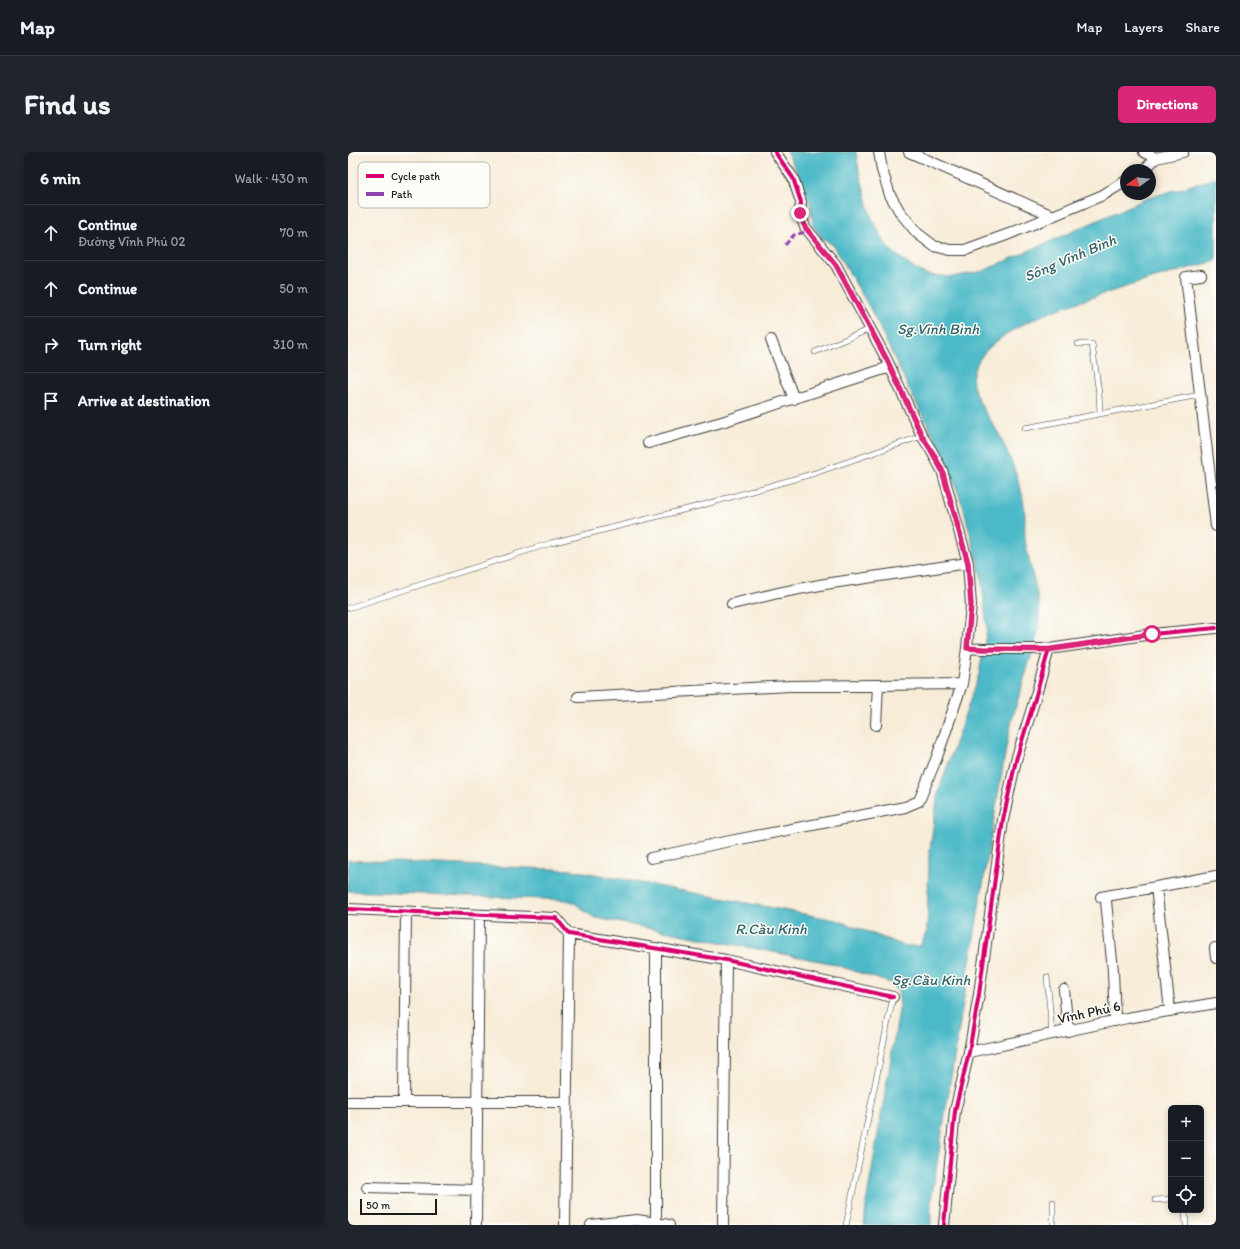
<!DOCTYPE html>
<meta charset="utf-8">
<style>
body{margin:0;font-family:Itim,sans-serif;background:#20242c;color:#f1f3f6}
.controls{position:absolute;right:12px;bottom:12px;display:grid;overflow:hidden;border-radius:6px;box-shadow:0 2px 6px #0003}
.controls button{width:36px;height:36px;display:grid;place-items:center;padding:0;border:0;border-bottom:1px solid #363941;background:#171b24;color:#f1f3f6;font:20px sans-serif}
.compass{position:absolute;left:772px;top:12px;width:36px;height:36px;border-radius:50%;background:#171b24;box-shadow:0 2px 6px #0003;rotate:255deg}
.scale{position:absolute;left:12px;bottom:10px;width:77px;box-sizing:border-box;padding-left:4px;border:2px solid #1c1c1c;border-top:0;font-size:11px;line-height:14px;white-space:nowrap;color:#1c1c1c;-webkit-text-stroke:3px #fdfcf7;paint-order:stroke}
.stop{position:absolute;width:12px;height:12px;margin:-9px;border:3px solid #db2777;border-radius:50%;background:#fff}
.stop.end{background:#db2777;border-color:#fff;box-shadow:0 1px 4px #0008}
.list{margin:0;padding:0;list-style:none}
h2{display:flex;justify-content:space-between;align-items:center;height:52px;margin:0;padding:0 16px;font-size:17px}
h2 small{font-size:13px;font-weight:400;color:#9ea1a6}
.list li{display:grid;grid-template-columns:26px 1fr auto;gap:12px;align-items:center;box-sizing:border-box;height:56px;padding:0 16px;border-top:1px solid #363941}
.list b{display:block;font-size:15px;white-space:nowrap}
.list p{margin:0;font-size:13px;white-space:nowrap;color:#9ea1a6}
.list em{font-size:13px;font-style:normal;color:#9ea1a6}
.icon{flex:none;width:22px;height:22px;fill:none;stroke:currentColor;stroke-width:2;stroke-linecap:round;stroke-linejoin:round}
.map{position:relative;flex:none;width:868px;height:1073px;overflow:hidden;border-radius:6px}
header{display:flex;align-items:center;gap:24px;box-sizing:border-box;height:56px;padding:0 20px;background:#171b24;border-bottom:1px solid #363941}
header strong{font-size:19px}
nav{display:flex;gap:22px;margin-inline-start:auto;font-size:14px}
.intro{display:flex;align-items:center;justify-content:space-between;box-sizing:border-box;height:96px;padding:0 24px}
h1{margin:0;font-size:28px}
.button{padding:10px 18px;border-radius:6px;background:#db2777;color:#fff;font-size:14px;font-weight:700}
main{display:flex;gap:24px;padding:0 24px}
aside{flex:1;background:#171b24;border-radius:6px;box-shadow:0 2px 6px #0003}
.map>svg:first-child{display:block}
</style>
<header>
<strong>Map</strong>
<nav><a>Map</a><a>Layers</a><a>Share</a></nav>
</header>
<div class="intro"><h1>Find us</h1><a class="button">Directions</a></div>
<main>
<aside>
<h2>6 min<small>Walk · 430 m</small></h2>
<ul class="list">
<li><svg class="icon" aria-label="ahead" viewBox="0 0 24 24"><path d="M12 20V5M6 11l6-6 6 6"/></svg><div><b>Continue</b><p>Đường Vĩnh Phú 02</p></div><em>70 m</em></li>
<li><svg class="icon" aria-label="ahead" viewBox="0 0 24 24"><path d="M12 20V5M6 11l6-6 6 6"/></svg><div><b>Continue</b></div><em>50 m</em></li>
<li><svg class="icon" aria-label="right" viewBox="0 0 24 24"><path d="M7 20v-9h11M14 6l5 5-5 5"/></svg><div><b>Turn right</b></div><em>310 m</em></li>
<li><svg class="icon" aria-label="arrive" viewBox="0 0 24 24"><path d="M6 21V4h12l-3 4 3 4H6"/></svg><div><b>Arrive at destination</b></div></li>
</ul>
</aside>
<div class="map">
<svg width="868" height="1073" viewBox="0 0 868 1073">
<rect width="100%" height="100%" fill="#fdfcf7"/>
<filter id="ink" filterUnits="userSpaceOnUse"><feTurbulence type="fractalNoise" baseFrequency=".025" numOctaves="2"/><feDisplacementMap in="SourceGraphic" scale="8" xChannelSelector="R" yChannelSelector="G"/><feConvolveMatrix kernelMatrix="1 2 1 2 8 2 1 2 1" color-interpolation-filters="sRGB"/></filter>
<filter id="wash" filterUnits="userSpaceOnUse"><feTurbulence type="fractalNoise" baseFrequency=".012" numOctaves="4" result="noise"/><feDisplacementMap in="SourceGraphic" scale="16" xChannelSelector="R" yChannelSelector="G"/><feGaussianBlur stdDeviation="0.9" result="paint"/><feColorMatrix in="noise" values="0 0 0 0 0 0 0 0 0 0 0 0 0 0 0 0 0 1.4 0 .05"/><feComposite in="paint" operator="in"/></filter>
<g filter="url(#wash)">
<rect width="100%" height="100%" fill="#f7ecd8"/>
<!-- water -->
<path fill="#4cb9c7" stroke="#346a72" d="M439,0H508L511,19L524,67L540,96L565,116L580,123L604,125L635,119L800,46L868,26V109C833,118 799,128 765,139C725,152 642,174 626,218C618,239 643,266 652,284C662,306 673,329 676,353C678,365 676,376 677,387C680,412 690,435 691,459C692,479 686,496 680,514C673,538 665,561 660,585C633,740 608,894 583,1049V1073H516L519,1046L552,853L550,839L542,831L482,811L248,766C236,761 230,750 218,748L0,739V708L225,718L488,768L557,794H572L579,779L581,704L590,641L631,522L639,477L633,424L615,354L595,301L565,245L523,158L485,93L473,85L464,73C467,50 449,21 439,0Z"/>
</g>
<g filter="url(#ink)">
<g fill="none" stroke-linecap="round" stroke-linejoin="round">
<!-- service casing -->
<g stroke="#3d3b38" stroke-width="6">
<path id="service" d="M730,192H744L751,242L752,261
M467,200L522,177
M677,276L852,243
M0,456L203,391L355,353L467,321L574,284
M699,825L704,882
M807,1048L823,1047
M837,1058L838,1073
M498,1073L545,845
M705,1073V1050"/>
</g>
<!-- minor casing -->
<g stroke="#3d3b38" stroke-width="12">
<path id="minor" d="M427,0L445,26L453,50L452,61L457,75L488,113L539,208L574,284L583,298L594,318L620,411L623,453L619,496L635,497H701L804,482L868,476
M531,0L534,18L542,43L552,60L569,81L586,94L602,98H617L661,82L755,43L778,29
M561,0L705,64
M796,0L808,6
M796,18L808,6L835,0
M853,123L838,125L868,374
M423,188L446,247
M300,291L377,269L542,215
M384,452L430,441L477,432L620,411
M230,545L442,534L614,532
M528,573L530,533
M303,706L372,691L557,655L571,649L589,605L614,532L619,496
M753,745L808,735
M758,749L765,819L767,869
M0,757L208,766L221,782L378,808L545,845
M308,796V1071
M867,796L868,806
M716,838L720,879
M822,859L808,735L868,724
M621,900L779,866L868,851
M0,950H219
M56,950L58,760
M19,1035L129,1038
M128,1073L131,763
M217,1073L221,782
M243,1073L289,1068L321,1073
M375,1073L378,808
M596,1073L607,959L621,900L631,842L655,668L668,608L686,550L701,497"/>
</g>
<!-- service -->
<use href="#service" stroke="#fff" stroke-width="5"/>
<!-- minor -->
<use href="#minor" stroke="#fff" stroke-width="10"/>
<!-- quiet -->
<path stroke="#8e44ad" stroke-width="3" stroke-dasharray="6 3" stroke-linecap="butt" d="M437,93L446,83L461,79"/>
<!-- cycleway casing -->
<g stroke="#fdfcf7" stroke-width="6">
<path id="cycleway" d="M427,0L445,26L453,50L452,61L457,75L488,113L539,208L574,284L583,298L594,318L620,411L623,453L619,496L635,497H701L804,482L868,476
M0,757L208,766L221,782L378,808L545,845
M596,1073L607,959L621,900L631,842L655,668L668,608L686,550L701,497"/>
</g>
<!-- cycleway -->
<use href="#cycleway" stroke="#d6006c" stroke-width="4"/>
</g>
</g>
<g fill="none" stroke-linecap="round" stroke-linejoin="round" filter="url(#ink)">
<!-- route -->
<path stroke="#db2777" stroke-width="5" d="M452,61L457,75L488,113L539,208L574,284L583,298L594,318L620,411L623,453L619,496L635,497L701,498L804,482"/>
</g>
<g text-anchor="middle" stroke-width="3" stroke-linejoin="round" paint-order="stroke">
<!-- street labels -->
<g font-size="14" fill="#1c1c1c" stroke="#fdfcf7">
<text transform="translate(741 860) rotate(-12)" y="5">Vĩnh Phú 6</text>
</g>
<!-- water labels -->
<g font-size="15" font-style="italic" fill="#326369" stroke="#fdfcf7">
<text transform="translate(722 106) rotate(-23)" y="5">Sông Vĩnh Bình</text>
<text x="590" y="182">Sg.Vĩnh Bình</text>
<text x="423" y="782">R.Cầu Kinh</text>
<text x="583" y="833">Sg.Cầu Kinh</text>
</g>
</g>
<!-- legend -->
<rect x="10" y="10" width="132" height="46" rx="6" fill="#fdfcf7" stroke="#bab9b5" stroke-width="1"/>
<rect x="18" y="22" width="18" height="4" fill="#d6006c"/>
<rect x="18" y="40" width="18" height="4" fill="#8e44ad"/>
<g font-size="11" fill="#1c1c1c">
<text x="43" y="28">Cycle path</text>
<text x="43" y="46">Path</text>
</g>
</svg>
<div class="controls">
<button>+</button>
<button>−</button>
<button><svg class="icon" aria-label="locate" viewBox="0 0 24 24"><circle cx="12" cy="12" r="6"/><path d="M12 2v4M12 18v4M2 12h4M18 12h4"/></svg></button>
</div>
<svg class="compass" viewBox="-18 -18 36 36"><path d="M0-13l5 13h-10z" fill="#e53935"/><path d="M0 13l5-13h-10z" fill="#9ea1a6"/></svg>
<div class="scale">50 m</div>
<div class="stop" style="left:804px;top:482px"></div>
<div class="stop end" style="left:452px;top:61px"></div>
</div>
</main>
